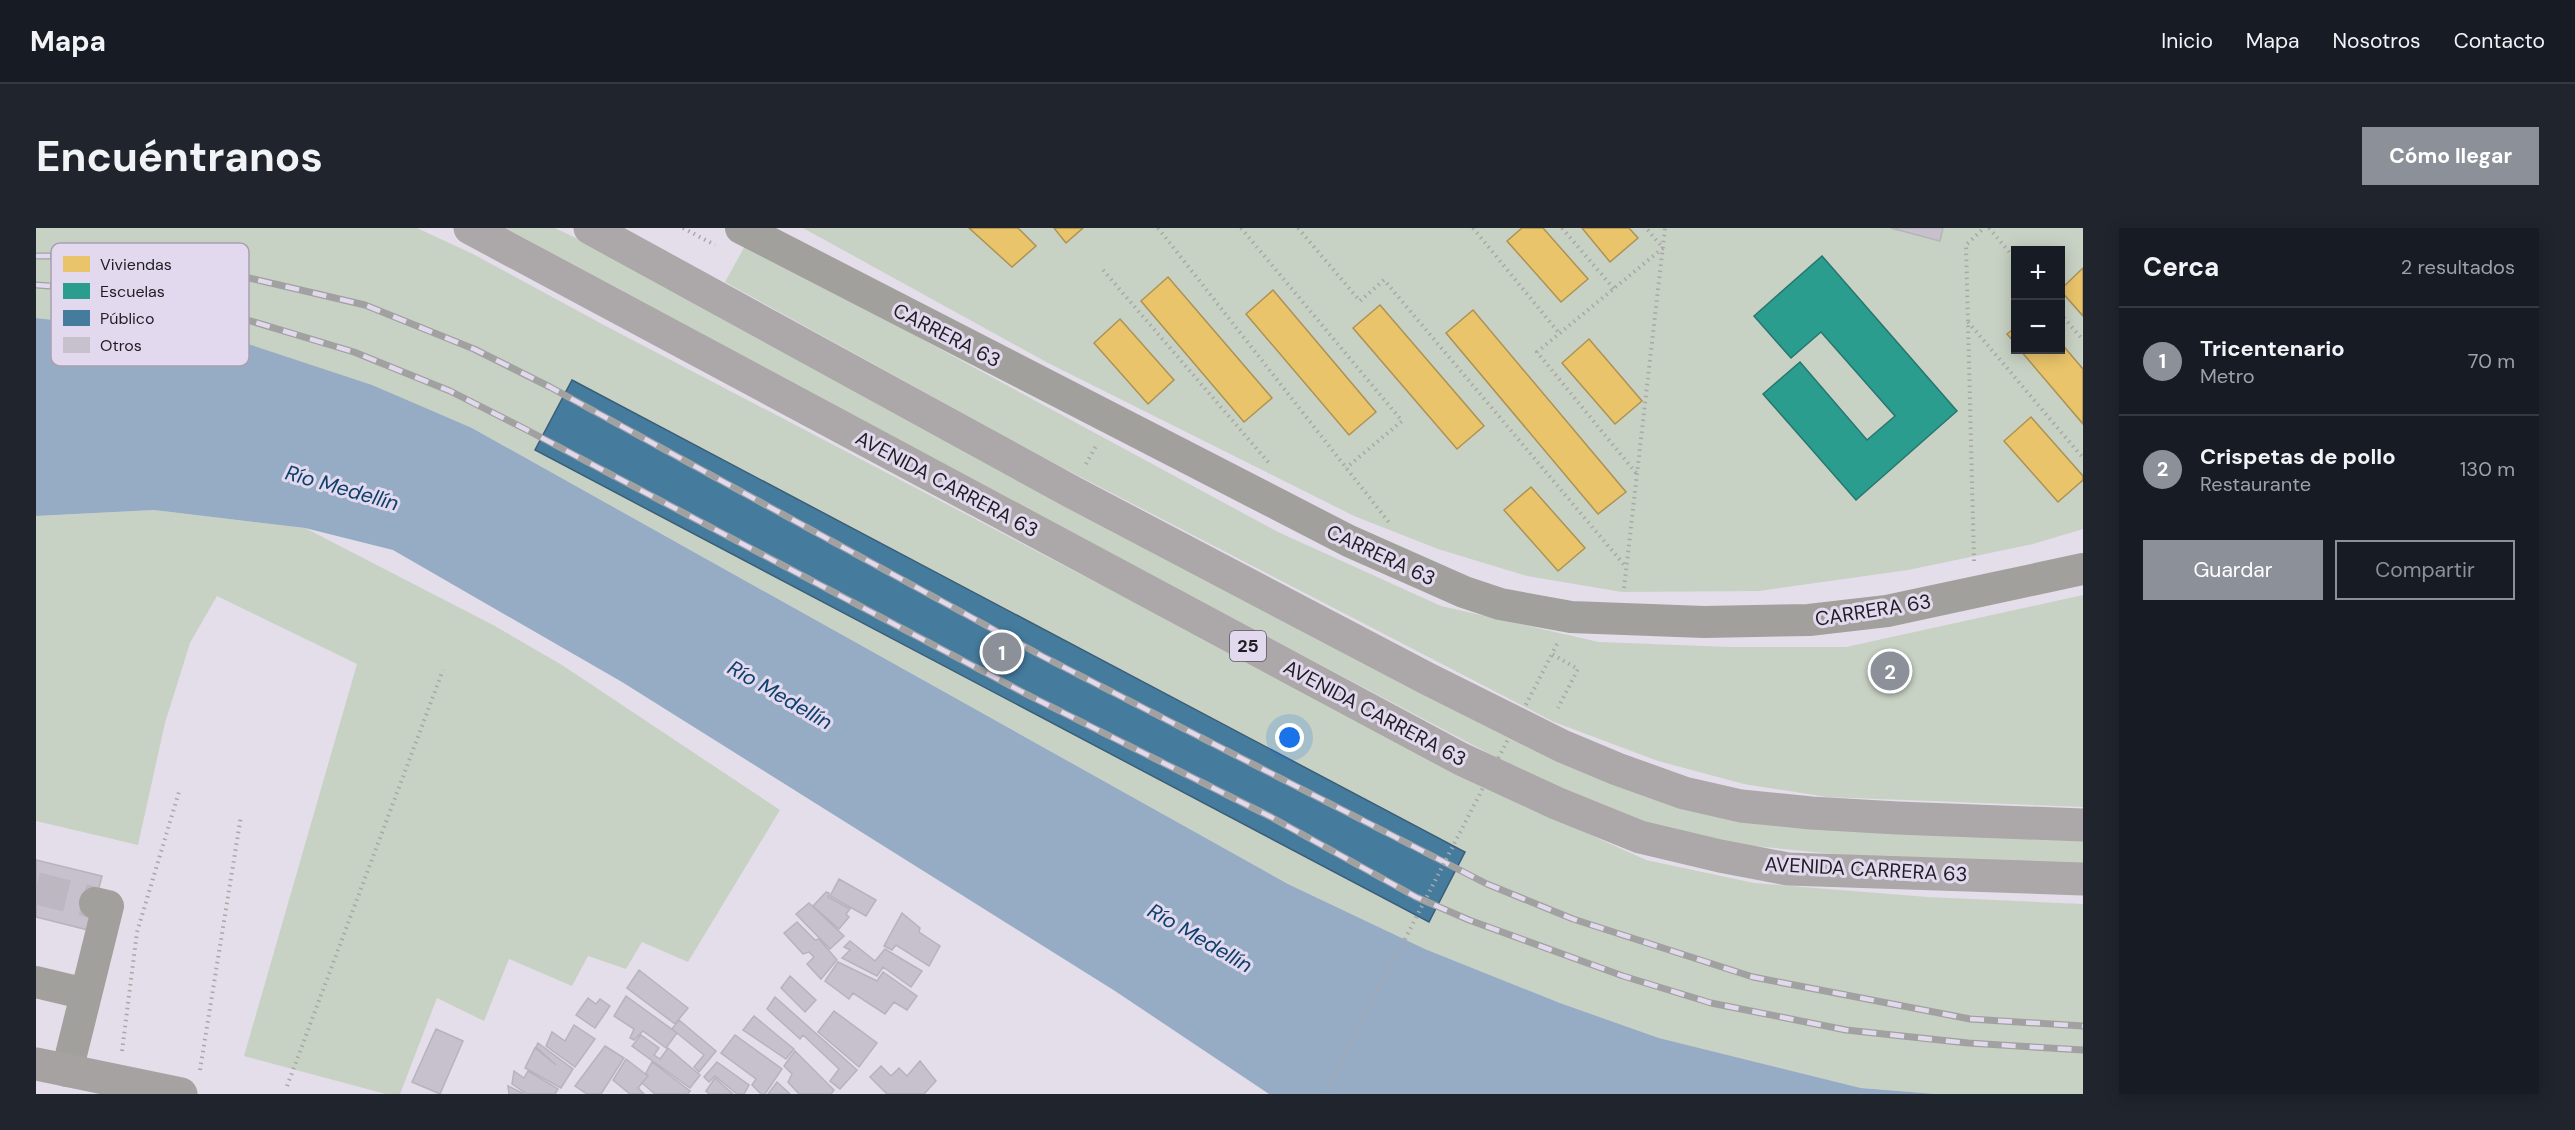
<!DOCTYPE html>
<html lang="es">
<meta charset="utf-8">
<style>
body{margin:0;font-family:"DM Sans",sans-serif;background:#20242c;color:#f1f3f6}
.controls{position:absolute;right:18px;top:18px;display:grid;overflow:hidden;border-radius:0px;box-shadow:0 3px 15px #0003}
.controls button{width:54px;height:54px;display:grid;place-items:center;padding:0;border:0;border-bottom:2px solid #363941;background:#171b24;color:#f1f3f6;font:30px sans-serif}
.you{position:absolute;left:1254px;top:510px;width:21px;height:21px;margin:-15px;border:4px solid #fff;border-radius:50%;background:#1a73e8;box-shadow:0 0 0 9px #1a73e833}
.badge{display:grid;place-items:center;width:39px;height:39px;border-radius:50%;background:#8c9099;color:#fff;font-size:20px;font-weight:700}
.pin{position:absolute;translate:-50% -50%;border:3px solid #fff;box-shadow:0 2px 6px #0006}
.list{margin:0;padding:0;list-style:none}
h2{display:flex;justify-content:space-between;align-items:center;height:78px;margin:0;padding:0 24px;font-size:26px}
h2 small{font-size:20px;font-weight:400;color:#9ea1a6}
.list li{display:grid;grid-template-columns:39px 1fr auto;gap:18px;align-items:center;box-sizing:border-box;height:108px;padding:0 24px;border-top:2px solid #363941}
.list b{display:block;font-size:22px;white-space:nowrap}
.list p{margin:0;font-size:20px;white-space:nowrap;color:#9ea1a6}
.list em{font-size:20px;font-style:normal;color:#9ea1a6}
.actions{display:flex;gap:12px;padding:18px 24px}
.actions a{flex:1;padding:14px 0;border:2px solid #8c9099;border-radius:0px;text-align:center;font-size:21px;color:#8c9099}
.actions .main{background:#8c9099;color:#fff}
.map{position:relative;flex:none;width:2047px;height:866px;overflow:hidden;border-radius:0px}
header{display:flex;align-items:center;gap:36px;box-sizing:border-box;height:84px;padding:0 30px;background:#171b24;border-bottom:2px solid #363941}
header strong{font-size:28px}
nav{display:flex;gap:33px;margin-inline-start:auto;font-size:21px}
.intro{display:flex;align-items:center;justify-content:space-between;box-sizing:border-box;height:144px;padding:0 36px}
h1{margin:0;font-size:42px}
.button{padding:15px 27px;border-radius:0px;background:#8c9099;color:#fff;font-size:21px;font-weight:700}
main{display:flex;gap:36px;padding:0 36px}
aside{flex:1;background:#171b24;border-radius:0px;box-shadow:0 3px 15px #0003}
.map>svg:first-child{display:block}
</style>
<header>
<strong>Mapa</strong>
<nav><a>Inicio</a><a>Mapa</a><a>Nosotros</a><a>Contacto</a></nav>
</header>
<div class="intro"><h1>Encuéntranos</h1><a class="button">Cómo llegar</a></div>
<main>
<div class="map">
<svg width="2047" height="866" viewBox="0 0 2047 866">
<rect width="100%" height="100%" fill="#e3dee9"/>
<!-- green -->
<path fill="#c8d2c4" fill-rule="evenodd" d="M0,0H381L437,26L566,96L1471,569L1610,632L1718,655L1892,669L2047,676V866H1900L1825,860L1623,810L1524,775L1389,721L1252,656L436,200L203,113L0,90ZM535,153L1429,624L1393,694L499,222Z
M463,0H519L619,48L1613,564L2047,609V641L1901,636L1697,616L1604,593L1509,555L1247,417L606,74Z
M767,0H2047V301L1997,316L1872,342L1723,363L1586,364L1491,348L1402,321L1318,288L1012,135ZM1980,22H2024V122H1980Z
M710,16L1242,304L1405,378L1563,414L1695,419H1810L2047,367V579L1791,569L1708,556L1622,533L1518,494L1006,229L689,54Z
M118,282L269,300L457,397L526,437L744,582L652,734L606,714L590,741L552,728L536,758L473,731L448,793L401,770L364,866H350L208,828L321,436L181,368L154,415L129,495L102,617L0,593V288Z"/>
<!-- water -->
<path fill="#96acc5" d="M0,90L203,113L336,157L436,200L1252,656L1389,721L1524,775L1623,810L1825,860L1900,866H1233L1079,763L586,454L357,322L269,300L118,282L0,288Z"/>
<!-- homes -->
<path fill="#e9c46a" stroke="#ac9255" stroke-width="1.5" d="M933,0H982L1000,18L976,39Z
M1018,0H1047L1030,15Z
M1486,0H1507L1552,51L1525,74L1471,13Z
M1546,0H1593L1602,10L1574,34Z
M2047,40V88L2024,62Z
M1132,49L1236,170L1208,194L1105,73Z
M1237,62L1340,184L1313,207L1210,86Z
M1344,77L1448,198L1421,221L1317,100Z
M1437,82L1590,264L1562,286L1410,105Z
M1084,91L1138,152L1112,176L1058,115Z
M1980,99V116L1971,106Z
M1553,111L1606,173L1579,196L1526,135Z
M2024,114L2047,141V196L1984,122H2024Z
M1995,189L2047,248V252L2022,274L1968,213Z
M1495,259L1549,320L1522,343L1468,282Z"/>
<!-- schools -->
<path fill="#2a9d8f" stroke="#27766f" stroke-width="1.5" d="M1786,28L1921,183L1820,272L1727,166L1764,134L1831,212L1859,188L1785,104L1755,130L1718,88Z"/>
<!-- public -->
<path fill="#457b9d" stroke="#3a5e78" stroke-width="1.5" d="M536,152L1429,624L1393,694L499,222Z"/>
<!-- building -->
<path fill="#c7c1cd" stroke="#b6b3bb" stroke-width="1.5" d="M1855,0H1907L1904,13Z
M0,632L66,648L52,702L0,689Z
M803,651L840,672L830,688L794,668Z
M790,664L793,665L792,669L814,681L810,686L813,689L803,701L777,678Z
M773,675L808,708L794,721L760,686Z
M866,685L884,700L883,704L904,718L893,738L860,717L856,722L848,718Z
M761,694L779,712L783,711L801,732L785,751L771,736L778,729L773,724L767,726L748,705Z
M814,713L839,733L849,721L886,743L875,759L847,739L841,748L806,730L814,722L808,719Z
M802,734L841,753L847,744L881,768L871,782L858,774L849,786L817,765L813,771L789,753Z
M603,742L652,780L639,796L591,760Z
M754,748L780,772L769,784L745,760Z
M590,768L641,805L630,820L607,803L598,812L594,810L598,801L578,788Z
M739,769L821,842L804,861L794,853L803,841L767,807L764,811L731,781Z
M552,770L560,776L564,771L574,778L559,800L540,787Z
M798,783L841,815L823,839L782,804Z
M718,788L758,821L750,831L707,802Z
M643,792L680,823L663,844L658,839L668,827L636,801Z
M538,797L559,811L539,839L510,818L516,804L529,813Z
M400,801L427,813L404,866L376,854Z
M605,807L623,820L618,827L624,831L632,820L664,847L654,860L596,818Z
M699,807L746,841L729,866H725L716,857L720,851L685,825Z
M502,815L537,841L525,860L489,840L499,820L520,837L500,819Z
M569,818L588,830L565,866H551L539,858Z
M759,823L798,862L795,866H763L752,854L756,846L748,838Z
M590,831L612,848L602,860L608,866H594L577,852Z
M884,833L900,853L888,866H851L834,849L845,838L855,848L863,840L871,848Z
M616,834L654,863L652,866H619L606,855L612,848L610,845Z
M681,834L713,857L708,866H701L679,848L673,854L668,849Z
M478,843L488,850L492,843L522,861L519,866H491L476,856Z
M679,850L697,866H673L670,863Z
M741,854L754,866H732Z
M472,858L488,866H473Z"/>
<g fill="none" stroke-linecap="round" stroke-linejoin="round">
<!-- minor-tunnel -->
<path stroke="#bcb7c1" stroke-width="32" stroke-dasharray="32 16" stroke-linecap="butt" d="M0,660L59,675"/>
<!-- path -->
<path stroke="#a9a7a8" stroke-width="4" stroke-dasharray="1.5 4.5" stroke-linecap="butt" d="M647,0L679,17
M1122,0L1355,297
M1205,0L1366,193L1310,240
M1262,0L1324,73L1348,52L1590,339
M1437,0L1523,105
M1526,0L1578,61
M1953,0L1980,32
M1067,42L1233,235
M2024,85L2047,112
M1932,94L2047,230
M1050,236L1061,216
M1600,245L1501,124L1627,20L1610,0
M1938,333L1930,17L1948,0
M1588,360L1629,0
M1521,416L1516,426L1542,441L1522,480
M86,823L101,704L143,564
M164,842L205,588
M251,858L407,442"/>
<!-- minor -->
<path stroke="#a2a09c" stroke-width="32" d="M705,0L1313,313L1428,364L1464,376L1535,389L1668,394L1773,392L1851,383L2047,341
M0,754L50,766
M31,843L72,678L59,675"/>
<!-- major -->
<path stroke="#a7a2a2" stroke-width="33" d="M0,836L145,866"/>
<!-- highway -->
<path stroke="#aca7a8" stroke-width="33" d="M434,0L1425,531L1520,575L1604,609L1684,628L1752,641L2047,651
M554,0L1036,264L1390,450L1526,518L1581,541L1648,565L1705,578L1775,585L1861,590L2047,597"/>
<!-- rail casing -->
<g stroke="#a2a1a2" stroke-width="7">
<path id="rail" d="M0,28H55L200,47L329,77L438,121L514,159L1006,428L1451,656L1537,691L1717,749L1934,791L2047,798
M0,57L53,61L188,85L318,124L414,163L491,202L990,466L1235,589L1380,669L1433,692L1587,748L1675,775L1810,802L1932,815L2047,822"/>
</g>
<!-- rail -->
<use href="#rail" stroke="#e3d9ee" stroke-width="4.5" stroke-dasharray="14" stroke-linecap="butt"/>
<!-- path-bridge -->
<path stroke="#a9a7a8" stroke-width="4" stroke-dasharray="1.5 4.5" stroke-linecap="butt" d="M1289,866L1516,426"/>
</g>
<g text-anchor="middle" stroke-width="6" stroke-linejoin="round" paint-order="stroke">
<!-- shield labels -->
<rect fill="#e3d9ee" stroke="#5a5560" stroke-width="1.5" x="1194" y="403" width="36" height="30" rx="4.5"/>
<g font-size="18" font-weight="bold" fill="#1f1c23">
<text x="1212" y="424">25</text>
</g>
<!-- street labels -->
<g font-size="20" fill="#1f1c23" stroke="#e3d9ee">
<text transform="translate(911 107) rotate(27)" y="7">CARRERA 63</text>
<text transform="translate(911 256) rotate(28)" y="7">AVENIDA CARRERA 63</text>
<text transform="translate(1345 327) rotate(25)" y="7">CARRERA 63</text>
<text transform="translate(1837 382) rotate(-9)" y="7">CARRERA 63</text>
<text transform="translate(1339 485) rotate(28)" y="7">AVENIDA CARRERA 63</text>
<text transform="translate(1830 641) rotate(3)" y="7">AVENIDA CARRERA 63</text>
</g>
<!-- water labels -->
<g font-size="21" font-style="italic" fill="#0d416c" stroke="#e3d9ee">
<text transform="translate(306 260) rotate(16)" y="7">Río Medellín</text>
<text transform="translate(744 467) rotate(30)" y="7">Río Medellín</text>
<text transform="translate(1164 710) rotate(30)" y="7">Río Medellín</text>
</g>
</g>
<!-- legend -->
<rect x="15" y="15" width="198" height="123" rx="9" fill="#e3d9ee" stroke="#a8a0b1" stroke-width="1.5"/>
<rect x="27" y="28" width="27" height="16" fill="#e9c46a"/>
<rect x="27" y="55" width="27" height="16" fill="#2a9d8f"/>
<rect x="27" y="82" width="27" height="16" fill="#457b9d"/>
<rect x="27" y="109" width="27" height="16" fill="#c7c1cd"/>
<g font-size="16" fill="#1f1c23">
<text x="64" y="42">Viviendas</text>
<text x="64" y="69">Escuelas</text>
<text x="64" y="96">Público</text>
<text x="64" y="123">Otros</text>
</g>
</svg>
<div class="controls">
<button>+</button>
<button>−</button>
</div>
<div class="you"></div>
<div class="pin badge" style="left:966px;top:424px">1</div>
<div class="pin badge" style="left:1854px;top:443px">2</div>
</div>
<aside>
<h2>Cerca<small>2 resultados</small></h2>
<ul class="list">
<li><span class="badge">1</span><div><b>Tricentenario</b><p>Metro</p></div><em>70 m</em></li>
<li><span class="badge">2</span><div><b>Crispetas de pollo</b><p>Restaurante</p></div><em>130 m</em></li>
</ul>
<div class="actions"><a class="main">Guardar</a><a>Compartir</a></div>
</aside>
</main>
